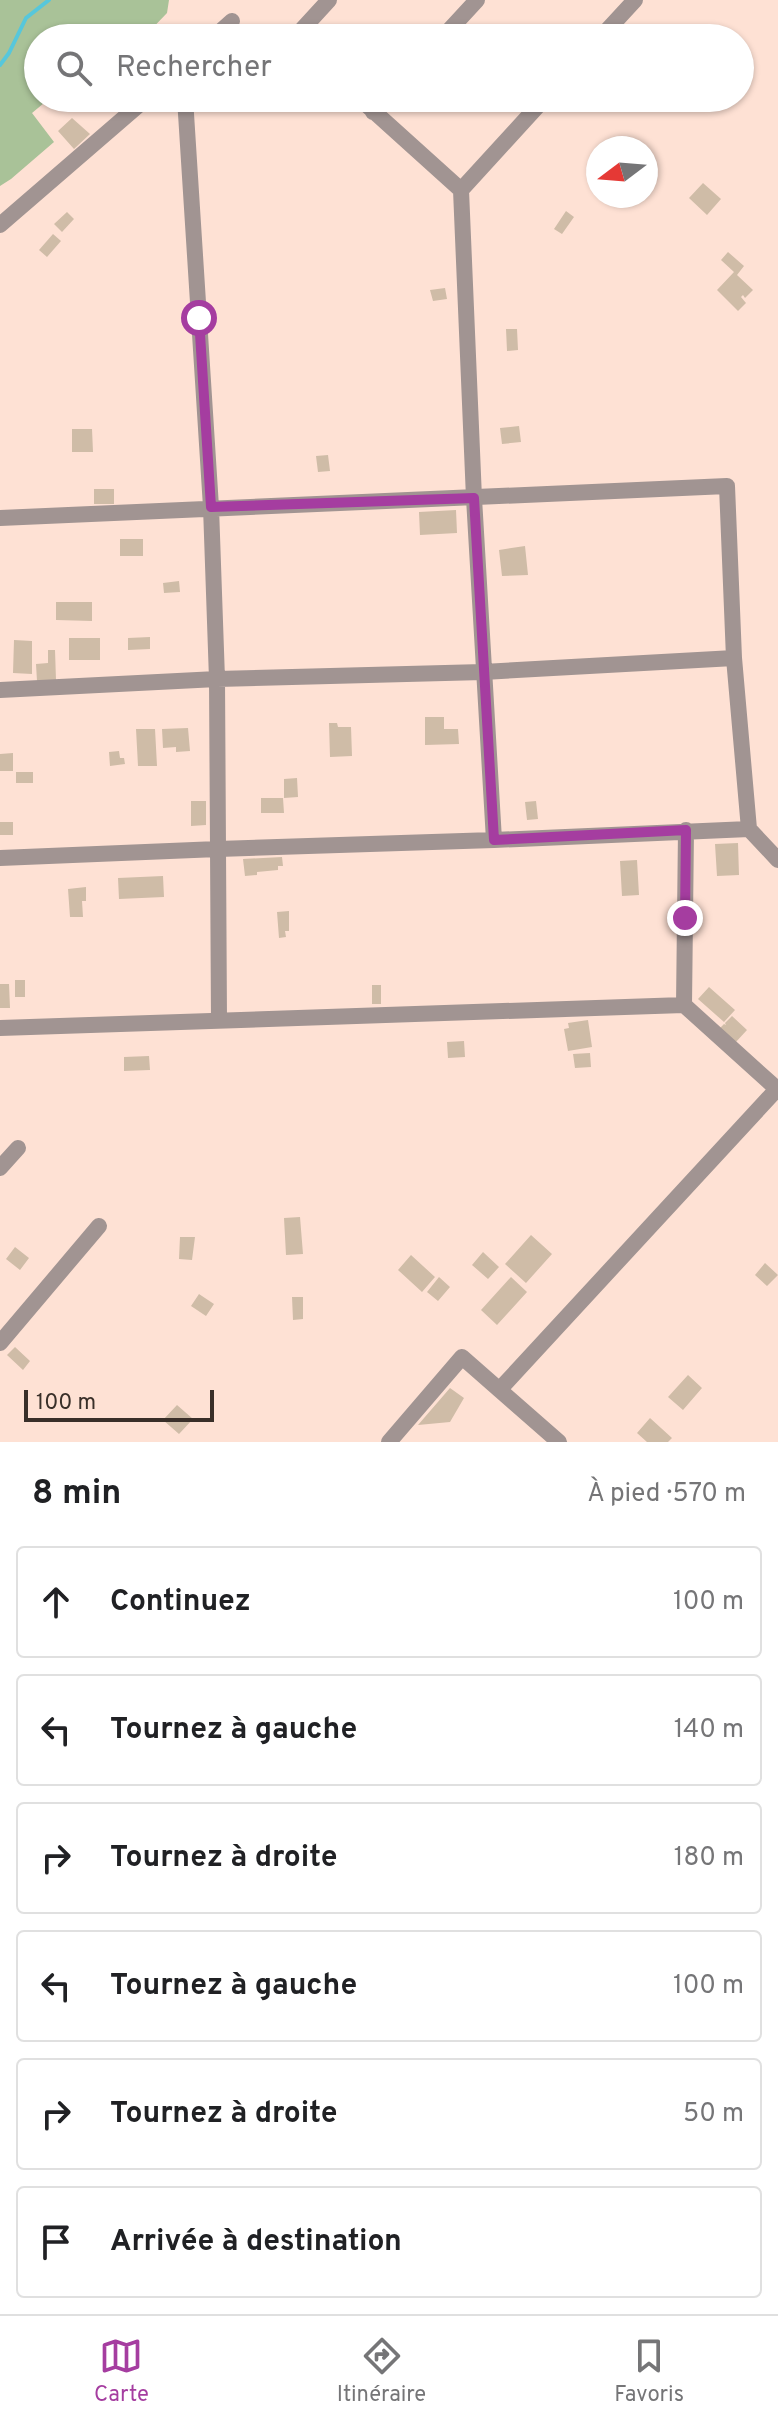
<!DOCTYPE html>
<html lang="fr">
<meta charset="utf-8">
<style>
body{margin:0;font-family:Overpass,sans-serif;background:#f6f6f6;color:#202124}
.compass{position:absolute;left:586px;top:136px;width:72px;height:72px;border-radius:50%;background:#fff;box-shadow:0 2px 6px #0004;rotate:254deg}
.scale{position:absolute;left:24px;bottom:20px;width:190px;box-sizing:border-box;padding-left:8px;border:4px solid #392f29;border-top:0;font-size:22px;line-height:28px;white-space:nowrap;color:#392f29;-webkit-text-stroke:6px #fee1d4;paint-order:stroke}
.stop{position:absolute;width:24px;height:24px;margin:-18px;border:6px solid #a53da0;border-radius:50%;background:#fff}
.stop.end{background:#a53da0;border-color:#fff;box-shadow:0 2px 8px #0008}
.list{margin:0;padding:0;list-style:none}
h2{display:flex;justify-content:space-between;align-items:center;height:104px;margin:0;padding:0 32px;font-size:34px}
h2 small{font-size:26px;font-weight:400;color:#757577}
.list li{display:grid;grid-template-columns:52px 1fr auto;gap:24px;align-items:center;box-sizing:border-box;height:112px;margin:0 16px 16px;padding:0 16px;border:2px solid #e0e0e0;border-radius:8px}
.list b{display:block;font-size:30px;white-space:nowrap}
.list em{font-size:26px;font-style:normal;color:#757577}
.icon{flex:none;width:44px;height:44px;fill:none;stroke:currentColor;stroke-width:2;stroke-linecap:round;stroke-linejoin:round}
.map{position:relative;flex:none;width:778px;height:1442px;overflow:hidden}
.search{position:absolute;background:#fff;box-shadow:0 2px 6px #0004;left:24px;right:24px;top:24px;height:88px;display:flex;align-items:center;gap:20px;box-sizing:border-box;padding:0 28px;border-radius:44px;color:#757577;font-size:30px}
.sheet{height:872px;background:#fff}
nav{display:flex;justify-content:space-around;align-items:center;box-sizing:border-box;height:112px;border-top:2px solid #e0e0e0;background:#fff;font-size:22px;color:#757577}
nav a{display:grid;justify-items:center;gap:4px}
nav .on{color:#a53da0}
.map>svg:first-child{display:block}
</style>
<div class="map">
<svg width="778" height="1442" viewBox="0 0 778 1442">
<rect width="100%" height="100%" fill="#fee1d4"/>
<!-- green -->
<path fill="#a9c298" d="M0,0H169L167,13L143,38H38V98H50L32,113L54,142L11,179L0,186Z"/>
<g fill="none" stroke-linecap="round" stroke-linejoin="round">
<!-- stream -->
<path stroke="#57c7db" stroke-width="4" d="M0,65L9,53L26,18L49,0"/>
</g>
<!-- building -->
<path fill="#cfbca7" d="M72,118L90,134L74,149L58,131Z
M703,183L721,199L707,215L689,198Z
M566,211L574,217L562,234L554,229Z
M67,212L74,219L62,232L54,224Z
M53,234L61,241L47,257L39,250Z
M728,252L744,266L737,275L753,290L745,298L743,295L741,297L746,303L738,311L717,290L734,272L721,260Z
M445,288L447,299L433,301L430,290Z
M506,329H517L518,350L507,351Z
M519,426L521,442L502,444L500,428Z
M72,429H92L93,452H72Z
M328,455L330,471L318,472L316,456Z
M94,489H114V504H94Z
M456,510L457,533L420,535L419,512Z
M120,539H143V556H120Z
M525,546L528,575L502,576L499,550Z
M179,581L180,592L164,593L163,583Z
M56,602H92V621L56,620Z
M150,637V649L128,650V638Z
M69,638H100V660H69Z
M14,640L32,641V674L13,673Z
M48,650H55L56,680L37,681L36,664L48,663Z
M425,717H444V729H458L459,744L425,745Z
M329,723H337L338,727H351L352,756L330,757Z
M188,728L190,751L176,752V747L163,748L162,729Z
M136,729H155L157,766H138Z
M119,751L120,758H124L125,764L110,766L109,752Z
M13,753V771H0V754Z
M16,772H33V783H16Z
M297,778L298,797L284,798V779Z
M261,798H283L284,813H261Z
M191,801H206V825L191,826Z
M536,801L538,819L527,820L525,802Z
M0,822H13V835H0Z
M738,843L739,875L717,876L715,844Z
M282,857L283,866H278V870L257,872V875L245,876L243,859Z
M637,860L639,895L622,896L620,861Z
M163,876L164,897L119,899L118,878Z
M86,887V901H82L83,917H70L68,889Z
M289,911V931H285L286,937L279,938L277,912Z
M15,980H25V997H15Z
M0,984H9L10,1008H0Z
M372,985H381V1004H372Z
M709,987L735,1010L724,1022L698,999Z
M732,1016L747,1030L735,1043L719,1029L724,1024L726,1025L725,1023Z
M588,1020L592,1047L568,1051L564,1029L569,1028L568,1023Z
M464,1041L465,1057L448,1058L447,1042Z
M590,1053L591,1067L575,1068L573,1054Z
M149,1056L150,1070L124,1071V1057Z
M300,1217L303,1254L286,1255L284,1218Z
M531,1235L552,1254L526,1283L505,1264Z
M180,1237H195L192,1260L179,1259Z
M15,1247L29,1258L20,1270L6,1259Z
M483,1252L499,1267L488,1279L472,1265Z
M411,1255L435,1277L422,1292L398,1270Z
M765,1263L778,1275L767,1286L755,1275Z
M439,1277L450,1287L438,1301L427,1292Z
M511,1277L527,1292L497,1325L481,1310Z
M199,1294L214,1304L206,1316L191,1306Z
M292,1297H303V1319L293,1320Z
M15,1347L30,1361L23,1370L7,1355Z
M688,1375L702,1388L683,1410L668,1397Z
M450,1388L464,1398L450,1422L418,1425Z
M177,1405L193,1419L179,1434L163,1420Z
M650,1418L672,1438L668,1442H647L637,1433Z"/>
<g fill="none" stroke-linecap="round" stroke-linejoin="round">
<!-- minor -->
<path stroke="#a19492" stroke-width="16" d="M213,38L232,21
M300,38L297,35L329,0
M442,38L477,0
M600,38L635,0
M185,98L211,507L217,679L218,849L494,840L474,498L461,190L359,98
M373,112L387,98
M461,190L545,98
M0,225L147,98
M0,518L727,486L734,658L749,829L778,860
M0,690L217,679L483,672L734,658
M494,840L749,829
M0,858L218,849L219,1019
M684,1005L686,830
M0,1028L684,1005L777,1089
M0,1168L18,1148
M0,1343L99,1226
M500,1389L778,1088
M389,1442L462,1357L559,1442"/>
</g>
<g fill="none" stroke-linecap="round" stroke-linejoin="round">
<!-- route -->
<path stroke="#a53da0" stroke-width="10" d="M199,318L211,507L474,498L494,840L686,830L685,918"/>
</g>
</svg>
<svg class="compass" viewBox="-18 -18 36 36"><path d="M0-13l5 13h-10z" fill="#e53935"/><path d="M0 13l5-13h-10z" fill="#757577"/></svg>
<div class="scale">100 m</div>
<div class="stop" style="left:199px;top:318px"></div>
<div class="stop end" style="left:685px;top:918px"></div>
<div class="search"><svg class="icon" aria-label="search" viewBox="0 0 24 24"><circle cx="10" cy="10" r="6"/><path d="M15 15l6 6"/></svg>Rechercher</div>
</div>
<section class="sheet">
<h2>8 min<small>À pied · 570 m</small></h2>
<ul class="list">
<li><svg class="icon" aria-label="ahead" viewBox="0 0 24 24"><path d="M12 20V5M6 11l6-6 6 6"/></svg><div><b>Continuez</b></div><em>100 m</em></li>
<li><svg class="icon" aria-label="left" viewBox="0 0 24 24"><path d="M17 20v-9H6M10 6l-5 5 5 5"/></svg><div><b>Tournez à gauche</b></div><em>140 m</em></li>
<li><svg class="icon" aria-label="right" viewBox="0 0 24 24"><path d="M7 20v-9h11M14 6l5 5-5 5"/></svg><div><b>Tournez à droite</b></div><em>180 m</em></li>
<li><svg class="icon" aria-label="left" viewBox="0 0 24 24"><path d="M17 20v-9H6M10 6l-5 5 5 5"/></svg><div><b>Tournez à gauche</b></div><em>100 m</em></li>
<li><svg class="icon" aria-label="right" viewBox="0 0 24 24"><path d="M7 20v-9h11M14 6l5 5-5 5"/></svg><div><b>Tournez à droite</b></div><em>50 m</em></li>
<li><svg class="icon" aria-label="arrive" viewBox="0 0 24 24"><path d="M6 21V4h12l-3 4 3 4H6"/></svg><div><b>Arrivée à destination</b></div></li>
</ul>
</section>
<nav>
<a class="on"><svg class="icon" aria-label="map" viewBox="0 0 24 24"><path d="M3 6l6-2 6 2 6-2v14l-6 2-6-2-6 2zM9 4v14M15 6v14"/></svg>Carte</a>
<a><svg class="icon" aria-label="directions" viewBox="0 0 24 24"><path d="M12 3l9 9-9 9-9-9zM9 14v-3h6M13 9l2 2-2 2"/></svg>Itinéraire</a>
<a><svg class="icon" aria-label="saved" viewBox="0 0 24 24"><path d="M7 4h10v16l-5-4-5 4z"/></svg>Favoris</a>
</nav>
